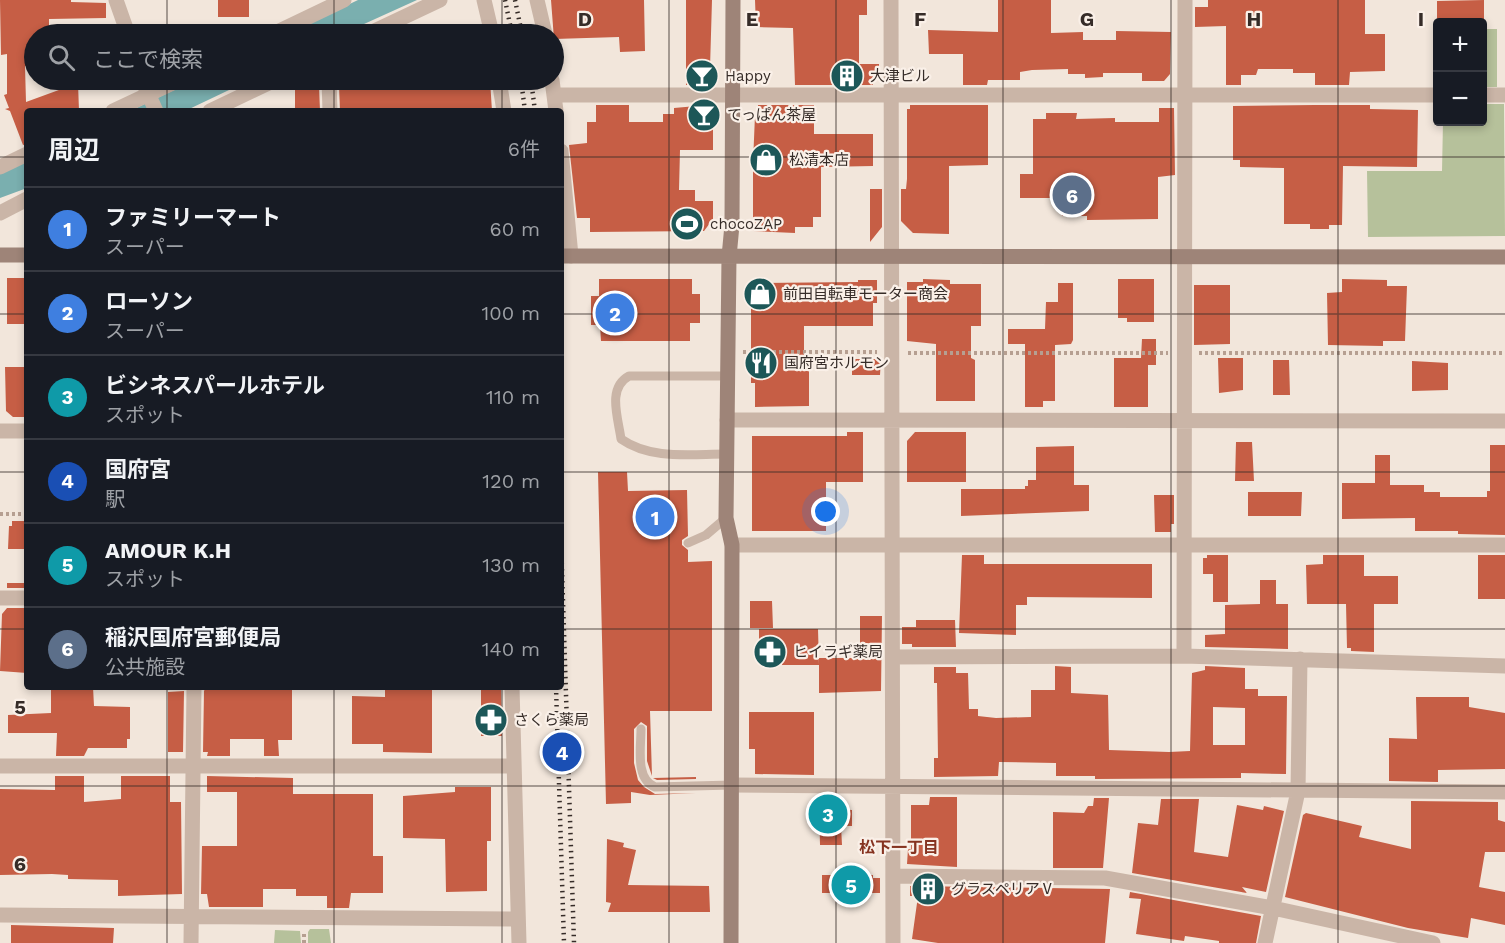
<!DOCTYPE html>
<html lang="ja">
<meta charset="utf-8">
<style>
body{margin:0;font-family:"Work Sans","Noto Sans JP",sans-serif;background:#242831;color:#f1f3f6}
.controls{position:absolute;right:18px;top:18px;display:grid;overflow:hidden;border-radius:6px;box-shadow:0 3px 9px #0003}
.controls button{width:54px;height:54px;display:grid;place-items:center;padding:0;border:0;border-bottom:2px solid #363941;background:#171b24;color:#f1f3f6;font:30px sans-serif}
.you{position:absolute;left:826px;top:512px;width:21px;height:21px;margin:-15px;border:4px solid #fff;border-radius:50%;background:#1a73e8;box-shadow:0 0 0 9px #1a73e833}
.badge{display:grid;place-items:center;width:39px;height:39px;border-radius:50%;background:#92adaf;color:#fff;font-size:20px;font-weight:700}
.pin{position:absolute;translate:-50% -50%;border:3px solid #fff;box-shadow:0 2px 6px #0006}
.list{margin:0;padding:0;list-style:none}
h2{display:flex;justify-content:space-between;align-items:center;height:78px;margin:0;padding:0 24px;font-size:26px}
h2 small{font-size:20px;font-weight:400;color:#9ea1a6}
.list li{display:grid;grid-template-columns:39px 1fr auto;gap:18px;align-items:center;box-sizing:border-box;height:84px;padding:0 24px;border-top:2px solid #363941}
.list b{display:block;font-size:22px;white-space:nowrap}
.list p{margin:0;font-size:20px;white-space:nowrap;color:#9ea1a6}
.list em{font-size:20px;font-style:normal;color:#9ea1a6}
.icon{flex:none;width:33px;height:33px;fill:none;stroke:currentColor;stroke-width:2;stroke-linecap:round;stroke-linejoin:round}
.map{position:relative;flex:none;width:1505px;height:943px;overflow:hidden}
.search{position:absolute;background:#171b24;box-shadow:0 3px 9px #0003;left:24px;top:24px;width:540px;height:66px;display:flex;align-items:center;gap:15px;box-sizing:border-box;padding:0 21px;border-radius:33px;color:#9ea1a6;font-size:22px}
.panel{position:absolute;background:#171b24;box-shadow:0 3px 9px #0003;left:24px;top:108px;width:540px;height:582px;border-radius:6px}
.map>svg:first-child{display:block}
</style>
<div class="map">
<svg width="1505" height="943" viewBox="0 0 1505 943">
<rect width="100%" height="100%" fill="#f2e6db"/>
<!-- green -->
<path fill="#b6c19b" d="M1483,29H1497V87H1483Z
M1483,104H1504L1505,236L1368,237L1367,171H1442L1443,122H1482Z
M310,929H329L331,943H308V932Z
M275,930L300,931L301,943H274Z"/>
<!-- water -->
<path fill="#7aafaf" d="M358,0H417L342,34H287Z
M195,80H250L185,111H130Z
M27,160V188L0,198V173Z"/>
<!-- building -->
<path fill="#c65e45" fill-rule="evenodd" d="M0,0H71V2L106,3V18L49,19V34H34V66H25L26,102L78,83L79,111H27V144L23,145L10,111L5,109L9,108L4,95L7,94V54L1,55Z
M218,0H249V17H218Z
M551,0H644L645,51L620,52L619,37L554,39Z
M686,0H712L710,68H713V78L707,85H686Z
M755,0H867V15H859V64H879V80H873V85H795L793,28L756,27Z
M998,0H1051V33L1083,32V40H1116V31L1171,32L1170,74L1164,81H1142V73H1103V77L1085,78V74H1068V69L1032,70L1020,72V80H988L987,85H963V54H929L928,30L998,32Z
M1208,0H1365V34H1385V71L1350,72L1349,85H1315V73H1293V69H1258L1256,75H1241V85H1226V26L1195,27V7H1208Z
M1484,0V22H1437V1Z
M344,80H490L492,111H340L339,85H344Z
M295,85H319L320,111H295Z
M596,105H629V122H663V114H674V108L708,105L713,110V150H680L679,190H695V201H713V219L704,231L590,232V218H577L569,145L587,143V122H596Z
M758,105H814V134H873V166L821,167V217H813V227H795V233L753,231V163L755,115H759Z
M910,105H988V165L949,166V234L913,233L901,221V189H906L907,179V109H910Z
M1315,105H1370V109L1418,110L1417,167L1343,166L1342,225H1329V229H1310V224H1284V168L1240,167V160H1233V106Z
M1159,108H1174L1175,175L1158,177V219L1087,220V216H1062V198H1020V174H1033V119H1046V113H1077L1076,119L1115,118V122H1159Z
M870,189H882V227L870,242Z
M7,278H27V324H7Z
M599,279H692V294H700V323H690V341H601L600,325H591V296H599Z
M923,279L950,280V284H981V326H971V358L975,360V401H936V344L907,341V282H923Z
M1118,279H1154V322H1127V318H1118Z
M1342,279L1387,280V286H1407L1405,341H1383V346L1328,345L1327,293L1342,292Z
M858,280H877V303H873V326H804V370H809V406L755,407V383H751V291L758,283L858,282Z
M1058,283H1073V340L1071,344L1055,345V401H1043V407H1025V344H1008V329H1045L1046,302H1058Z
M1194,285H1230V344L1194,345Z
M1142,339H1156V365H1148V407H1114V358H1141Z
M1218,358H1243V390L1219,393Z
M852,359H881L880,375H852Z
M1273,360H1289L1290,395H1273Z
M1412,361L1448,363V390L1412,391Z
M5,367H27L25,417H13L6,411Z
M847,432H863V482H826V531H752V436H847Z
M915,432H966V482H907V441Z
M1236,442H1252L1254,481H1235Z
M1490,445H1505V535L1458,534V531H1415V518L1342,519V483H1375V455H1390V485H1424V492H1440V497H1487V491H1490Z
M1074,446V485H1089V511L961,516V489H1025V486H1028V480H1036V447Z
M598,472H627L628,491L687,490L688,536L682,540V545L688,550V562L712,561V711H650L652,776L647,761V726L641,722L634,729V763L638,780L644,787L655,794L696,793L650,795L631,792V803L606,804Z
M1248,492H1302L1301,516H1248Z
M1154,495H1174V524H1171V532H1155Z
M12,521H27V549H8L9,526H12Z
M962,555H984V564H1152V598L1027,597V605H1016V635L959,633Z
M1207,555H1228V602H1213V574H1203V558H1207Z
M1323,555H1364V576H1398V604H1374V652L1351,651V648H1347L1346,604H1307L1306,565L1323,564Z
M1478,555H1505V599H1478Z
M1260,580H1276V604H1288V649L1205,647V635L1225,634V605L1260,604Z
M7,583H27V588H7Z
M750,601H772L773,628H750Z
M7,608H27V673L0,671L2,614Z
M860,616H882L881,691L819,693V658H860Z
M916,620H955L956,647H912V644H902V627H916Z
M759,629H818L819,665H782V659H759Z
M1055,666L1071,667V693L1108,695L1109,750L1169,752L1190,751L1192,673L1205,670V666L1245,668V689H1258V696H1287L1286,774L1241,773V778L1095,779V776H1056V763L999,762L998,776L934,777V758H938L937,683H934V667H956V673H968L969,709H978V716L996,718L1031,717V690H1055ZM1213,707L1245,708V745H1213Z
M57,687H93L94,706L130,707V739H127V748H88L84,756H56L57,733H8V715L51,713V690H57Z
M206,687H230V689L292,687V740H278L279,756H264V739H230V756H207L208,752H203L204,691Z
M385,687H432V753L383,752V744H352V696L385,697Z
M481,687H501L502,736H481Z
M184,691L183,752H168V692Z
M1416,697H1469V707L1505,713V769L1438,770V782L1389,781V738L1417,739Z
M749,712H814V775L755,774V749H749Z
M55,776H84V802L121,799V776H170V802H181L182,894L118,896V880L68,879V875L52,874L0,875V789L55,790Z
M207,776L293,778V794H373V856H383V893H351L349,908H327V896H296V889H263V907H209L207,894H201L202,846H237V792H207Z
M696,777V779L657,780L653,778Z
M455,787H491V841H487V891L446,892L445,839L403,838V796L455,792Z
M930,797H957V867L907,864L908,849H911V805H929Z
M1094,798H1109L1103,868H1053V812L1084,813L1088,806H1093Z
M1161,799H1199L1194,852L1228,857L1237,805L1263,810L1264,806L1284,811L1266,892L1242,887L1247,893L1132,873L1138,823L1158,825Z
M819,801H837V809L852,810V826H841L842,845H820Z
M1411,801L1498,802V820L1505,822V852H1485L1479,887L1505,892V925L1471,918L1468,938L1408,928L1285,897L1303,815L1306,813L1362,826L1359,837L1411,849Z
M607,839L624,843L623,847L636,850L628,885L709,886L710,912H608L611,903L606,902Z
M822,875H873V878H880V893H822Z
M910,886L1110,889L1105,943H938L912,939L918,896H910Z
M1130,892L1261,916L1256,943H1219V941L1185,936L1184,941L1136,934L1141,899L1129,898Z
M11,925L114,928L113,943H11Z"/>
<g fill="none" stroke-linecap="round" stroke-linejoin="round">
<!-- path -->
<path stroke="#b69f91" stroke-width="4" stroke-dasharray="3 3" stroke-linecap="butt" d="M743,352H877
M908,353H1168
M1199,353H1505
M0,514H27
M304,943V932"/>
<!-- lane -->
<path stroke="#cab5a7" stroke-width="9" d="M726,454C690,454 651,460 621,439C618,417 607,388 629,376H727
M688,543L706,535L726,518
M641,729C641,748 635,779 655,787L732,785"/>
<!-- street -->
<path stroke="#cab5a7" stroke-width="15" d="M116,0L128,34
M484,0L492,34
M537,0L545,34
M891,0L893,943
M273,34L344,0
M368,34L440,0
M142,80L156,111
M329,80L330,111
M499,80L504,111
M552,80L556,111
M555,95H1438
M1482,95H1505
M113,111L179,80
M210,111L275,80
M561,151L571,256
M0,167L27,154
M0,213L27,199
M727,420L1505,421
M0,431H27
M732,545H1505
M0,598H27
M1184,656L1185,0
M893,657L1184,656L1505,666
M512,687L519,943
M0,766H514
M732,785L1505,792
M893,876L1105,878L1273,908L1433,943
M0,915L518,919
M191,943L194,687
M1265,943L1298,791L1300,659"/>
<!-- secondary -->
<path stroke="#9e8478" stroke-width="15" d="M0,255H27
M561,256L1505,257
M731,943L732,545L726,518L729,257L732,225L733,0"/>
<!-- rail -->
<path stroke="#362c28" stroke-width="4.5" stroke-dasharray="1.5 4.5" stroke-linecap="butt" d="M505,0L512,34
M515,0L522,34
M521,80L525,111
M531,80L535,111
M561,539L574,943
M556,687L564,943"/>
</g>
<!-- grid -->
<path fill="none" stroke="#362c28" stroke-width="1.5" stroke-opacity="0.55" d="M167,0V34M334,0V34M502,0V34M669,0V943M836,0V943M1003,0V943M1171,0V943M1338,0V943M167,80V111M334,80V111M502,80V111M0,157H27M561,157H1505M0,314H27M561,314H1505M0,472H27M561,472H1505M0,629H27M561,629H1505M167,687V943M334,687V943M502,687V943M0,786H1505"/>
<!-- icons -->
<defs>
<g id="bar-disc" transform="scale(1.725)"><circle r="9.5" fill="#1d5758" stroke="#faf0e8"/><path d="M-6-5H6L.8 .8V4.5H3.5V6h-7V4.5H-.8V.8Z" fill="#fff"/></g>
<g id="building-disc" transform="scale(1.725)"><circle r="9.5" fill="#1d5758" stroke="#faf0e8"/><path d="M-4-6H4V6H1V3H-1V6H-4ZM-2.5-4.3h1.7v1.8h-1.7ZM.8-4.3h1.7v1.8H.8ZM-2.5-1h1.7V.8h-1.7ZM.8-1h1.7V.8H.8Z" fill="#fff"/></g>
<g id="shop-disc" transform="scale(1.725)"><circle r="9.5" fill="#1d5758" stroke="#faf0e8"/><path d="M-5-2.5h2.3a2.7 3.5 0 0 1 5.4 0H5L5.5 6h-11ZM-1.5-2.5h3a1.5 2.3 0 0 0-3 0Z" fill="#fff"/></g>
<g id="stadium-disc" transform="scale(1.725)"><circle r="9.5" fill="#1d5758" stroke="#faf0e8"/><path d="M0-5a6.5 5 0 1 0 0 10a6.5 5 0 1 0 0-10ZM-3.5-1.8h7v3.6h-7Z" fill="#fff"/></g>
<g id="restaurant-disc" transform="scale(1.725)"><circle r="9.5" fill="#1d5758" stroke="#faf0e8"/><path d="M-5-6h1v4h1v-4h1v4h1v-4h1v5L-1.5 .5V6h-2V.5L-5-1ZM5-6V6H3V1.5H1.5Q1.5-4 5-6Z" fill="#fff"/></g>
<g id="pharmacy-disc" transform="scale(1.725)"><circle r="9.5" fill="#1d5758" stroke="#faf0e8"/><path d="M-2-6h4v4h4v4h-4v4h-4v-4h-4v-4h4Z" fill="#fff"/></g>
</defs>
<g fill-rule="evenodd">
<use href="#bar-disc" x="702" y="76"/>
<use href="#building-disc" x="847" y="76"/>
<use href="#bar-disc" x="704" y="115"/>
<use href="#shop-disc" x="766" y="160"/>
<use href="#stadium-disc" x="687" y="224"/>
<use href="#shop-disc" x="760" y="294"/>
<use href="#restaurant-disc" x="761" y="363"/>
<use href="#pharmacy-disc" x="770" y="652"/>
<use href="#pharmacy-disc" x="491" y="720"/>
<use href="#building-disc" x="928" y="889"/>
</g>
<g text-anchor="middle" stroke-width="4.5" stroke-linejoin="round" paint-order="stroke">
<!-- poi labels -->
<g font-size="15" fill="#362c28" stroke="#faf0e8" text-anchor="start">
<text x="725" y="81">Happy</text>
<text x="870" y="81">大津ビル</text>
<text x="727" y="120">てっぱん茶屋</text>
<text x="789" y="165">松清本店</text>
<text x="710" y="229">chocoZAP</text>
<text x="783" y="299">前田自転車モーター商会</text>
<text x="784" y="368">国府宮ホルモン</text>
<text x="793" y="657">ヒイラギ薬局</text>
<text x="514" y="725">さくら薬局</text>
<text x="951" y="894">グラスペリアⅤ</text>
</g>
<!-- neighbourhood labels -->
<g font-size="16" font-weight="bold" fill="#863320" stroke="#faf0e8">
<text x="899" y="853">松下一丁目</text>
</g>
</g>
<g font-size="20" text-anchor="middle" font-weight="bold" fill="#362c28" stroke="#faf0e8" stroke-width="4.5" stroke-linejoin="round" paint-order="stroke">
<text x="585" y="26">D</text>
<text x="752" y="26">E</text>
<text x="920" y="26">F</text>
<text x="1087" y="26">G</text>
<text x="1254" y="26">H</text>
<text x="1421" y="26">I</text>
<text x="20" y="714">5</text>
<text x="20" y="871">6</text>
</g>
</svg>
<div class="controls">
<button>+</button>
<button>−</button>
</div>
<div class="you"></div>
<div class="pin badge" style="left:655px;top:517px;background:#3f7fe0">1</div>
<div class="pin badge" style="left:615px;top:313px;background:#3f7fe0">2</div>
<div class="pin badge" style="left:828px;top:814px;background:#0f9aa8">3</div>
<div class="pin badge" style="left:562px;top:752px;background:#1a4fb4">4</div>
<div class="pin badge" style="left:851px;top:885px;background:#0f9aa8">5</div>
<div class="pin badge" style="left:1072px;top:195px;background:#5c6f8a">6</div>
<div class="search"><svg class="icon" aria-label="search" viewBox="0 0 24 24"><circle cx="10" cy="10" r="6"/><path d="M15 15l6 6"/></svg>ここで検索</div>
<section class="panel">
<h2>周辺<small>6件</small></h2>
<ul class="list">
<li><span class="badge" style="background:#3f7fe0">1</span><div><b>ファミリーマート</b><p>スーパー</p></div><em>60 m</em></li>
<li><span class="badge" style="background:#3f7fe0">2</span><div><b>ローソン</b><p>スーパー</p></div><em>100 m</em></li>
<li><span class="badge" style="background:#0f9aa8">3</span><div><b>ビシネスパールホテル</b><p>スポット</p></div><em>110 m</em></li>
<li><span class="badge" style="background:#1a4fb4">4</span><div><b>国府宮</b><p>駅</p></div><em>120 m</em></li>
<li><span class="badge" style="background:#0f9aa8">5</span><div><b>AMOUR K.H</b><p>スポット</p></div><em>130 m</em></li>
<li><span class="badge" style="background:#5c6f8a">6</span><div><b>稲沢国府宮郵便局</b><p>公共施設</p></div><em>140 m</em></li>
</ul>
</section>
</div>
